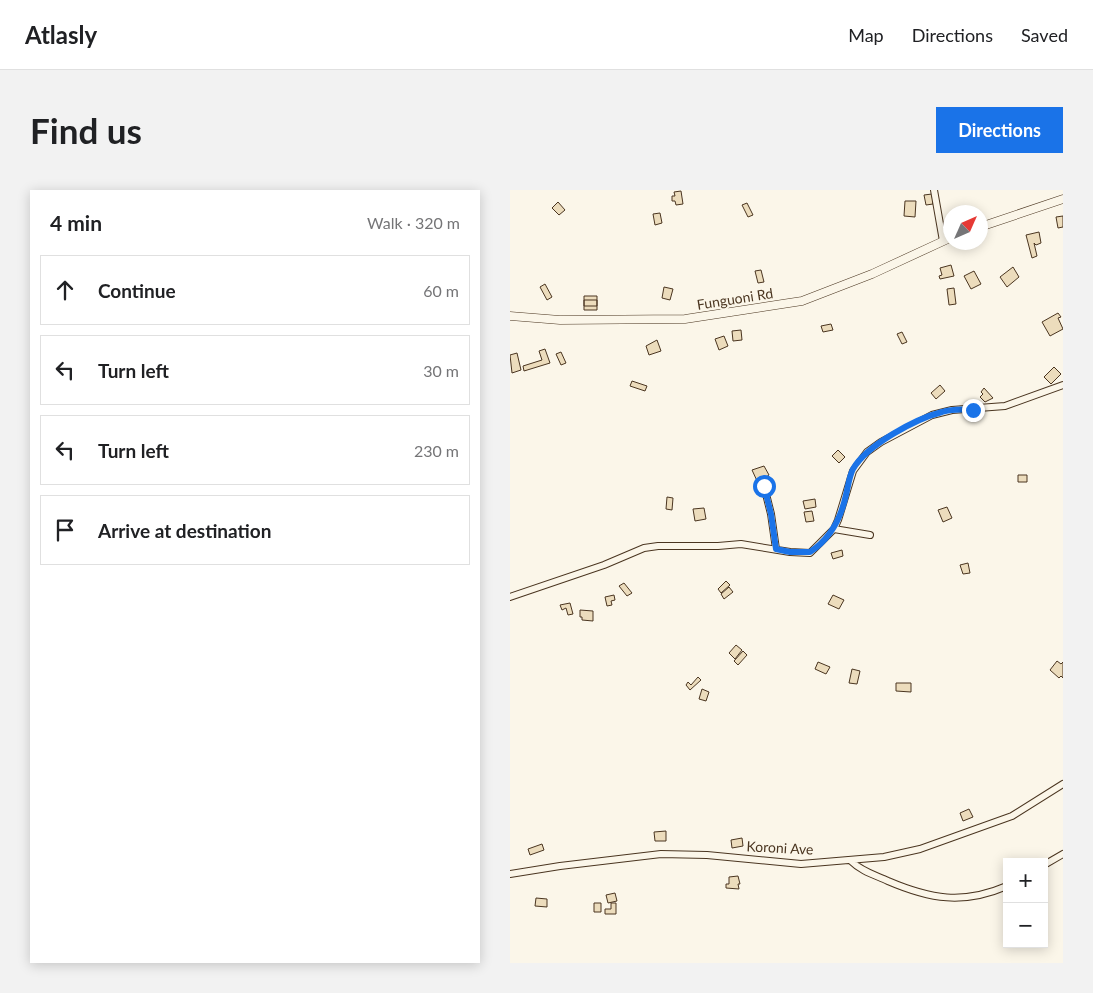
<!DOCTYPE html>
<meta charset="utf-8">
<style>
body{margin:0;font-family:Lato,sans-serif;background:#f2f2f2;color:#202124}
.controls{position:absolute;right:15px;bottom:15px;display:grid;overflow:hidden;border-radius:0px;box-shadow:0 2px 12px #0003}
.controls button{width:45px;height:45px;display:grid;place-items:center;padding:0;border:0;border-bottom:1px solid #e0e0e0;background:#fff;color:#202124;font:25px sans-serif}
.compass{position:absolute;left:433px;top:15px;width:45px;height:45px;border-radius:50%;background:#fff;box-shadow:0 2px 12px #0003;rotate:45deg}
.stop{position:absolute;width:15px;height:15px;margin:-11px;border:4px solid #1a73e8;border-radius:50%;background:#fff}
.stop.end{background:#1a73e8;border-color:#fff;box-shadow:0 1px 5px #0008}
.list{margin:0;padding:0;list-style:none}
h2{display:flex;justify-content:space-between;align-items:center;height:65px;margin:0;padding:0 20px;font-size:21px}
h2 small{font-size:16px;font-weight:400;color:#757577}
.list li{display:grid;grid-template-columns:32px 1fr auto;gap:15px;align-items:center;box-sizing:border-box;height:70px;margin:0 10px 10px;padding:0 10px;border:1px solid #e0e0e0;border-radius:0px}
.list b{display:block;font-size:19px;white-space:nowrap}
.list em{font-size:16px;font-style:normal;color:#757577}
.icon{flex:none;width:28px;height:28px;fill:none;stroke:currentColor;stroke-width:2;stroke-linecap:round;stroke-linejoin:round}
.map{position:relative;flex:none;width:553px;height:773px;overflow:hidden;border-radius:0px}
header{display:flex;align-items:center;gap:30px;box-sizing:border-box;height:70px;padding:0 25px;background:#fff;border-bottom:1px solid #e0e0e0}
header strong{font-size:24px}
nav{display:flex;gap:28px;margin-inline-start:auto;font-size:18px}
.intro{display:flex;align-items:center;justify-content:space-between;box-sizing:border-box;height:120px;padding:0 30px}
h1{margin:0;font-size:35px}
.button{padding:12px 22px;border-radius:0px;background:#1a73e8;color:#fff;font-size:18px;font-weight:700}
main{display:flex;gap:30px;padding:0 30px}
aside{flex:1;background:#fff;border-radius:0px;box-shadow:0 2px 12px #0003}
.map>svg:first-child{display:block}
</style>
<header>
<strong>Atlasly</strong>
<nav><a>Map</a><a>Directions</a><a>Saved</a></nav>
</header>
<div class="intro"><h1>Find us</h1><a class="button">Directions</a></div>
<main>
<aside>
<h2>4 min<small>Walk · 320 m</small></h2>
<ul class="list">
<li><svg class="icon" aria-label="ahead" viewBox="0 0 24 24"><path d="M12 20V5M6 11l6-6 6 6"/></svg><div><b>Continue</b></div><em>60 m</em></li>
<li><svg class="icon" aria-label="left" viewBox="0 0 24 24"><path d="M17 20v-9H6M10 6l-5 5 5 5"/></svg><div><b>Turn left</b></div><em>30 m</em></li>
<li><svg class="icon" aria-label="left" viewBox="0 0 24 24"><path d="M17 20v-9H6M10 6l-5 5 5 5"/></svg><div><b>Turn left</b></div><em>230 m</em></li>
<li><svg class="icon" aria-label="arrive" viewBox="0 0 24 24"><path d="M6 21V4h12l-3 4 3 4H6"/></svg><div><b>Arrive at destination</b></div></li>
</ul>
</aside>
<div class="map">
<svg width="553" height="773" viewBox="0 0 553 773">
<rect width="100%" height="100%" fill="#fbf6e9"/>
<!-- building -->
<path fill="#ecdcbc" stroke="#4a3520" d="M171,1L173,14L166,15L165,11H162V6H165L164,2Z
M422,4L423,14L416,15L414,5Z
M395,11H406L405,27L394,26Z
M48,12L55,20L49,25L42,18Z
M237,13L243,25L238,27L232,15Z
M150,23L152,33L145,35L143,24Z
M553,26V37L548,38L546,27Z
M529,42L531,53L526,55L524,53L527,66L522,68L516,45Z
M441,75L444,86L430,89L429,86L432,85L430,78Z
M503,77L509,87L497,97L490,87Z
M251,80L254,92L248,93L245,81Z
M464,81L471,94L461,99L454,86Z
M35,94L42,107L37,110L30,97Z
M154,97L163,99L160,110L152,108Z
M444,98L446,114L439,115L437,99Z
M74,106H87V116H74Z
M74,110H87V120H74Z
M548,123L551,127L548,128L553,139L540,146L532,132Z
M321,134L323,140L313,142L311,136Z
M231,140L232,150L223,151L222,141Z
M392,142L397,152L392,154L387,144Z
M214,146L218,156L209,160L205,149Z
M147,150L151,161L139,165L136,156Z
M35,159L40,173L14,181L13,176L32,170L29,161Z
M51,162L56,173L51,175L46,164Z
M7,163L11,180L2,183L0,165Z
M544,177L551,184L541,194L534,187Z
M122,191L137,196L135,201L120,196Z
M430,195L435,201L426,209L421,203Z
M474,198L483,208L475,212L470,207L473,204L471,202Z
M328,260L335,267L329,273L322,266Z
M254,276L259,285L248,293L242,280Z
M508,285H517V292H508Z
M157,307L163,308L162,320L156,319Z
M305,309L306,317L295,319L293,311Z
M437,317L442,328L433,332L428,320Z
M194,318L196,329L185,331L183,319Z
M302,321L304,331L296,332L294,322Z
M332,360L333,366L323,369L321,363Z
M458,373L460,383L453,384L450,375Z
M216,391L220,395L211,403L208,399Z
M114,393L122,403L117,406L109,396Z
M219,397L223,402L214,409L211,404Z
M104,405L105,410L101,411L102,415L97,416L95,407Z
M323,405L334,410L329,419L318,414Z
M60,413L63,424L58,425L56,418L52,420L50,415Z
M70,420L83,421V431L72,430V427H70Z
M226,455L232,460L225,469L219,463Z
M233,461L237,465L228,475L224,471Z
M547,471L551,474L553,472V488L551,486L549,488L540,480Z
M308,472L320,477L316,484L305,479Z
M342,479L350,481L347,494L339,493Z
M188,487L191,490L180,500L176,495L178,492L181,495Z
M386,493H401V502L386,501Z
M192,499L199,502L196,511L189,509Z
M459,619L463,627L453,631L450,623Z
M156,641V651H145L144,642Z
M232,648L233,656L222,658L221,650Z
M32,654L34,660L20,665L18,659Z
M228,686L230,694H228L229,699L216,698V694H219V687Z
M105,703L107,711L98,713L96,705Z
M26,708L37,709V717L25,716Z
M84,713H91V722H84Z
M101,713H106V724H95V719H101Z"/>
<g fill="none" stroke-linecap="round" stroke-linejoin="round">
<!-- minor casing -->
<g stroke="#4a3520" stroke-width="8">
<path id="minor" d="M424,0L433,51
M254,296L261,324L266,359
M324,339L360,345
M0,407L94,375L134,358L148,356H208L231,354L280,362L300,363L324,339L328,330L343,281L357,262L371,252L422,225L442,220L495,216L553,195
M341,671C351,681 365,685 378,691C420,709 453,715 497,696
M534,675L553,664
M0,684L50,676L151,664L197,665L291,674L374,667L410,659L502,626L553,594"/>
</g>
<!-- tertiary casing -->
<g stroke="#4a3520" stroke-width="9">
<path id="tertiary" d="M470,37L553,9
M0,126L50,130L175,129L292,111L362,84L440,48"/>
</g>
<!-- minor -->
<use href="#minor" stroke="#fbf6e9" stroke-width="6"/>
<!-- tertiary -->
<use href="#tertiary" stroke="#fbf6e9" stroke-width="8"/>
</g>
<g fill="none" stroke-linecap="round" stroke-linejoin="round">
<!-- route -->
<path stroke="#1a73e8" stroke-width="6" d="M254,296L261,324L266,359L280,362H300C320,349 331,328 336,305C338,297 339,287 343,279C357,255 405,229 432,222C442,219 452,219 463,220"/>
</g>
<g text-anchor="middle" stroke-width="4" stroke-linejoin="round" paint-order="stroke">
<!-- street labels -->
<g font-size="14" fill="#4a3520" stroke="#fbf6e9">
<text transform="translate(225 109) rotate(-9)" y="5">Funguoni Rd</text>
<text transform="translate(270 658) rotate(3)" y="5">Koroni Ave</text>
</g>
</g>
</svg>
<div class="controls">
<button>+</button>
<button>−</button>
</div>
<svg class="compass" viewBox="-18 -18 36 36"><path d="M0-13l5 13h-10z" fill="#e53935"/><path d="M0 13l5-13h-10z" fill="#757577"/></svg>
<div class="stop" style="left:254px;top:296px"></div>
<div class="stop end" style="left:463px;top:220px"></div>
</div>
</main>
